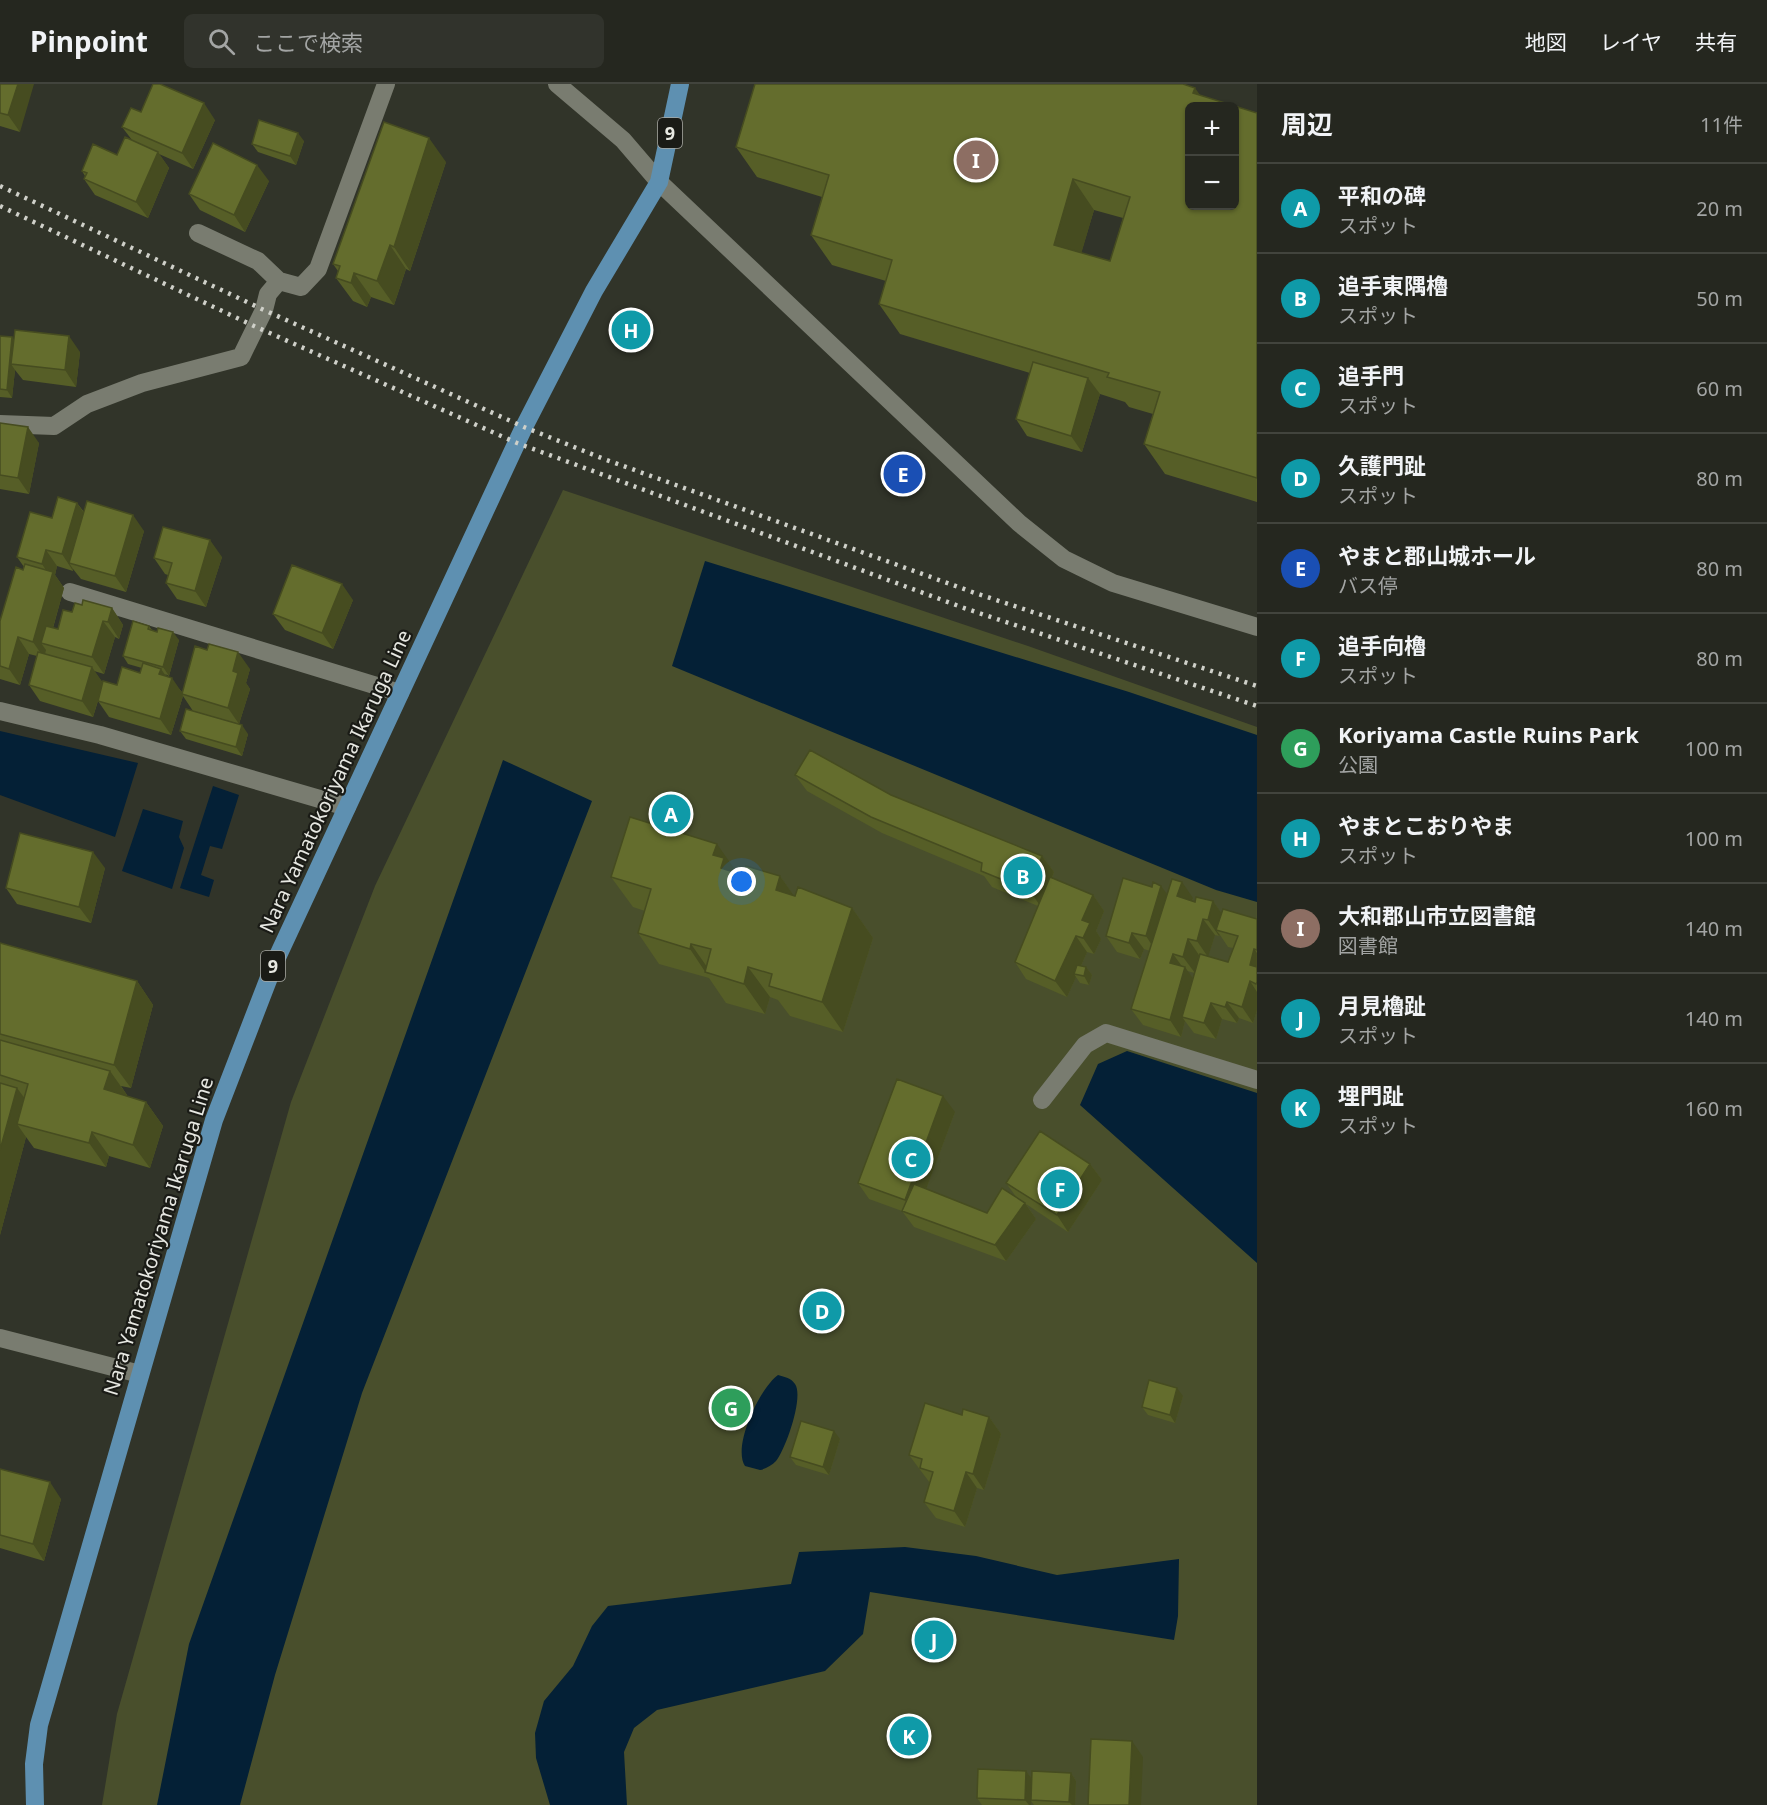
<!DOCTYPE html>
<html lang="ja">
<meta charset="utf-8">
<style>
:root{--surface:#25271f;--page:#31332c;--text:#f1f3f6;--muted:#a3a5a4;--line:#42443d;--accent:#7abff8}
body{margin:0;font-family:"Noto Sans","Noto Sans JP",sans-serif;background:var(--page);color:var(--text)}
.controls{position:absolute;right:18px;top:18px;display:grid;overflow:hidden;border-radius:9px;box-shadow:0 2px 4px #0004}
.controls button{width:54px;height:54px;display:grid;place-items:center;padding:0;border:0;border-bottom:2px solid var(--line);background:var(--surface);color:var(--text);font:30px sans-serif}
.you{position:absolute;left:742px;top:798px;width:21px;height:21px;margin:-15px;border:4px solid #fff;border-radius:50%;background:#1a73e8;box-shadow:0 0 0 9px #1a73e833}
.badge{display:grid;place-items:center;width:39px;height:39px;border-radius:50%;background:var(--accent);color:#fff;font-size:20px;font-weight:700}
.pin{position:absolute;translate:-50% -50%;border:3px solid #fff;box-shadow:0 2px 6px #0006}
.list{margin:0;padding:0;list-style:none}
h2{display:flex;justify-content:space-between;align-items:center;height:78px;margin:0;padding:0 24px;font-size:26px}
h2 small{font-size:20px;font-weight:400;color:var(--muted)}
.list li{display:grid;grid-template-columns:39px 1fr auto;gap:18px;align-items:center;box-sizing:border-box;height:90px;padding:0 24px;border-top:2px solid var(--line)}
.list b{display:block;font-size:22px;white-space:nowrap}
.list p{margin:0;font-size:20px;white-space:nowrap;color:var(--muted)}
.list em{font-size:20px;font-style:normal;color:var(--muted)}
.icon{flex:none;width:33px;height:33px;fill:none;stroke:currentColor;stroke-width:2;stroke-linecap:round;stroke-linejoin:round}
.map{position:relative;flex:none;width:1257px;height:1721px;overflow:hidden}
header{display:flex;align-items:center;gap:36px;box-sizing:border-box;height:84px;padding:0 30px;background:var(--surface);border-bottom:2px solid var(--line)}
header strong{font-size:28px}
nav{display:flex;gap:33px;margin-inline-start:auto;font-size:21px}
.search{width:420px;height:54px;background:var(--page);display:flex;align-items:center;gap:15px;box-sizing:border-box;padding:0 21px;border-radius:9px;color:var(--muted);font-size:22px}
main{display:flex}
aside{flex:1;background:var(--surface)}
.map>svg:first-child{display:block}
.green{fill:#494f2c}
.water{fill:#042036}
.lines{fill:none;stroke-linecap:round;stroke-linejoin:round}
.minor{stroke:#797c70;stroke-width:18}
.major{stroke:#5e90b1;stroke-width:18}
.rail{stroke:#cfd0c9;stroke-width:4.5;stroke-dasharray:3 6;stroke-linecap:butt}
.wall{fill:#565e27;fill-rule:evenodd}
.shaded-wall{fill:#464c20}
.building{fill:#646d2d;stroke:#464c20;stroke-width:1.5;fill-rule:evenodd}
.labels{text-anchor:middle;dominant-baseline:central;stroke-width:4.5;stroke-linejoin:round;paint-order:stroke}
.shield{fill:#1a1b16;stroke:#aaaaa5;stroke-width:1.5}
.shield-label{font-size:18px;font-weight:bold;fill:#e7e8e2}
.street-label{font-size:20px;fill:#e7e8e2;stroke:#1a1b16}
</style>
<header>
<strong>Pinpoint</strong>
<div class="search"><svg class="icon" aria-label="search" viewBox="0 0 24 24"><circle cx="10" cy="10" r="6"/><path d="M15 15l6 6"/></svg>ここで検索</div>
<nav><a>地図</a><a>レイヤ</a><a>共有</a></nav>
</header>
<main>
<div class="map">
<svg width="1257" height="1721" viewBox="0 0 1257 1721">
<rect width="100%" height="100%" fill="#313429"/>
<path class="green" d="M563,406L1028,562L1257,643V1721H102L117,1630L291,1018L375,802Z"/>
<path class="water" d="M705,477L1129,608L1257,651V818L1216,806L672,582Z
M0,647L138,679L115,753L0,711Z
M503,676L592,717L362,1309L275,1591L240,1721H157L189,1560Z
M213,702L239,711L222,765L210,762L201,791L214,796L209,813L180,804Z
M143,725L183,737L179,753L184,764L172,805L122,787Z
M1127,967L1257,1009V1179L1080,1021L1098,980Z
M778,1291C785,1293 791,1294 795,1300C804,1312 786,1365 776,1377C772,1381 766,1385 760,1386L745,1382C732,1362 760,1304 778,1291Z
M905,1463L976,1472L1057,1491L1179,1475L1178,1532L1174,1556L870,1508L863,1550L825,1587L657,1626L634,1644L624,1668L627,1721H550L536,1674L535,1649L544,1617L573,1582L592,1542L608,1522L791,1500L799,1468Z"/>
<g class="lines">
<path class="minor" d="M557,0L623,56L659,98L1019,439L1064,475L1113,499L1257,543
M198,149L258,177L279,197
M0,340L54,342L87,320L142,299L241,273L264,226L268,210L279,197L301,203L318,185L386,0
M70,508L400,609
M0,627L100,651L347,723
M1042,1016L1085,961L1106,949L1257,996
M0,1254L140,1290"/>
<path class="major" d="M35,1721L34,1680L39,1641L214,1036L275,878L524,343L594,207L659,98L680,0"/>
<path class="rail" d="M0,102L264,226L524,343L604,375L975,509L1257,602
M0,122L254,242L517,359L964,524L1257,622"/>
</g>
<path class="wall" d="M0,0L20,48L0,42Z
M1200,12L1257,29V418L1165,390L1144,360L1153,330L1129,323L1125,318L1100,310L1082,368L1027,352L1016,335L1030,289L900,250L879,220L886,197L832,181L811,151L822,113L757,93L736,63ZM1094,126L1123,134L1110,177L1081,169Z
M141,28L215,36L193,85L159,70L169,84L148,134L95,111L84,95L85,92L82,87L117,71L132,56L122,43Z
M304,57L296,81L258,68L252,60Z
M446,78L410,187L406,185L394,221L371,213L367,223L353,217L336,194L338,187L333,180Z
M269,97L245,148L200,126L189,110Z
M0,252L12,253L14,256L80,268L76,303L23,296L15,286L12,314L0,313Z
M0,339L39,359L29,410L0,405Z
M77,419L84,428L144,447L126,508L81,495L73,485V487L57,482L55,491L64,504L53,544L58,545L72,528L82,521L112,524L123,541L119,555L115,553L104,590L94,587L103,599L117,601L140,589L142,584L128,580L123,572L149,542L152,546L179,556L169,592L165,590L182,608L250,585L246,599L250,605L239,640L193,627L183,612L171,651L109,633L98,617L93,633L40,617L29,601L37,572L29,570L20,601L0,595V537L24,483L17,473L52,434Z
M222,473L206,523L177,515L166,499L168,491L165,490L154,474Z
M353,516L333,565L285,546L273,530Z
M180,647L248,650L242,672L186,655Z
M795,691L891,711L1042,772L1054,788L1052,794L1093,811L1104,827L1096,847L1101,855L1094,870L1087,868L1081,882L1086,883L1092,891L1089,901L1080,899L1076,893L1067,913L1026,895L1015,878L1038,822L992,803L984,792L882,749L807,707Z
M105,784L91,839L17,820L6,804Z
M737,790L743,791L780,792L793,811L852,824L873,854L843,948L790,932L778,916L770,913L765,930L726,919L709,894L659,880L638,849L645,827L633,823L611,793Z
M1193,814L1192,817L1195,818L1213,817L1221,829L1257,835V926L1253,939L1239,934L1237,939L1222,935L1216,955L1194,949L1185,937L1181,953L1143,941L1131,925L1150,867L1144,865L1140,875L1117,868L1106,852ZM1215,851L1219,852L1220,851L1228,863L1233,864L1228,878L1208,872ZM1199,871H1200L1193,895L1187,887L1195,889Z
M0,859L137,897L153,921L131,1004L121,1002L127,1011L126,1012L146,1018L163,1042L150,1084L109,1072L106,1083L34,1064L26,1053L0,1151Z
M955,1028L926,1105L987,1129L1017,1114L1006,1099L1090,1080L1102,1096L1068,1148L1026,1120L1036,1135L1006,1177L914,1143L902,1127L869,1115L858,1099Z
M1183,1312L1175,1339L1148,1331L1142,1323Z
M962,1331L989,1333L1001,1350L984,1406L977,1404L965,1443L936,1434L924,1418L930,1399L909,1371Z
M840,1355L829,1391L796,1381L790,1373Z
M0,1385L61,1415L44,1477L0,1464Z
M1026,1687L1031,1694L1071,1689L1076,1697L1075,1721H1034L1031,1717V1721H982L977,1714Z"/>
<path class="shaded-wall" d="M18,0H34L20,48L8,31Z
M1195,4L1208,22L1193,9Z
M204,19L215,36L193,85L182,69Z
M298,49L304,57L296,81L290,72Z
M429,54L446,78L410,187L394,163Z
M158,68L169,84L148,134L136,118Z
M257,81L269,97L245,148L234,131Z
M1073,95L1094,126L1075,191L1054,161Z
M390,161L406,185L394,221L377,197Z
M354,189L371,213L367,223L351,199Z
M69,252L80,268L76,303L65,286Z
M12,253L18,262L11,280L15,286L12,314L7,306Z
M1088,294L1100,310L1082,368L1071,352Z
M28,343L39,359L29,410L18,394Z
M77,419L88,435L69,479L73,485V487L62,470Z
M133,431L144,447L126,508L115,492Z
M210,456L222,473L206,523L195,507Z
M46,466L57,482L55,491L64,504L48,561L41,559L46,566L44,574L33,558L51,494L42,480Z
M342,500L353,516L333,565L322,549Z
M112,524L123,541L119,555L108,538Z
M103,537L115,553L104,590L92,573Z
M173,548L179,556L169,592L163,583Z
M18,553L29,570L20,601L9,585Z
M238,568L250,585L246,599L250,605L239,640L228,624L233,587Z
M92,583L103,599L93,633L82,617Z
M161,585L171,599L172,594L183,610H182L183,612L171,651L160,635L159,590Z
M242,641L248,650L242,672L236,663Z
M717,760L738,790L721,784L713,771Z
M93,768L105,784L91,839L79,823Z
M1042,772L1054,788L1041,823L1030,807Z
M780,792L801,822L776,806Z
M1182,798L1193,814L1188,828L1177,812Z
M1161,802L1173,818L1157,869L1146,852Z
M1093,811L1104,827L1096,847L1101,855L1094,870L1083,854L1082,836Z
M1213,817L1224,833L1216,846L1220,851L1219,852L1208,836Z
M852,824L873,854L843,948L822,918Z
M1203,835L1215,851L1208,873L1197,857Z
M1132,849L1144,865L1140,875L1129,859Z
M1076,852L1087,868L1077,891L1074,890L1076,893L1067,913L1055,897Z
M1188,855L1199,871L1195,889L1183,873Z
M691,860L712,890L706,889L690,865Z
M1254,865L1257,869V891L1250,881Z
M1173,870L1184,885L1185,883L1196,899L1182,933L1185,937L1181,953L1170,936V879Z
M748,883L770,913L765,930L744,900Z
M1086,883L1092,891L1089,901L1084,892Z
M137,897L153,921L131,1004L114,981Z
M1250,897L1257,908V926L1253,939L1242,923Z
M1227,918L1239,934L1237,939L1225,923Z
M1211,919L1222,935L1216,955L1204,939Z
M110,987L127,1011L120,1029L104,1005Z
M17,1004L34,1027L17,1040L26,1053L0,1151V1066Z
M943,1012L955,1028L916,1132L905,1116Z
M146,1018L163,1042L150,1084L133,1061Z
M92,1048L109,1072L106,1083L89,1059Z
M1090,1080L1102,1096L1068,1148L1057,1131Z
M1025,1119L1036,1135L1006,1177L995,1161Z
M1177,1304L1183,1312L1175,1339L1170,1331Z
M989,1333L1001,1350L984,1406L973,1390Z
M834,1347L840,1355L829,1391L823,1383Z
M966,1388L977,1404L965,1443L954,1427Z
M50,1398L61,1415L44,1477L33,1460Z
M1132,1657L1143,1673L1141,1721H1129Z
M1026,1687L1032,1695L1031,1721H1029L1025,1716Z
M1071,1689L1076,1697L1075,1721H1072L1069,1718Z"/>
<path class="building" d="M0,0H18L8,31L0,29Z
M153,0H160L204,19L182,69L122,43L131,24L141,28Z
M755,0H1183L1195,4L1193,9L1257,29V394L1144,360L1160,308L1107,293L1109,289L879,220L892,176L811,151L829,91L736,63ZM1190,22H1234V122H1190ZM1073,95L1130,113L1110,177L1054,161Z
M259,36L298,49L290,72L252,60Z
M384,38L429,54L394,163L390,161L377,197L354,189L351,199L336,194L340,182L333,180Z
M125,53L158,68L136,118L84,95L87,89L82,87L93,60L117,71Z
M213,59L257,81L234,131L189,110Z
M15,246L69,252L65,286L11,280Z
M0,252L12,253L7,306L0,305Z
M1033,278L1088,294L1071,352L1016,335Z
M0,339L28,343L18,394L0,391Z
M58,413L77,419L62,470L46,466L42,480L17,473L30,428L52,434Z
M87,417L133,431L115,492L69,479Z
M163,443L210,456L195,507L166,499L172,479L154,474Z
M25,480L53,488L33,558L18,553L9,585L0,582V537L16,483L23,486Z
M292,481L342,500L322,549L273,530Z
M83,516L112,524L108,538L103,537L92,573L41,559L46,542L58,545L63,526L72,528L75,519L82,521Z
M133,537L149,542L148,545L157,548L158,544L173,548L163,583L123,572Z
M209,560L238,568L233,587L238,589L228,624L182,610L195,562L207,566Z
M38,568L92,583L82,617L29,601Z
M143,579L161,585L159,590L172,594L160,635L98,617L103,597L117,601L122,583L140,589Z
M186,625L242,641L236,663L180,647Z
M810,666L891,711L1042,772L1030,807L981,787L982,779L871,733L795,691Z
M630,733L717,760L713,771L724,774L721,784L743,791L746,782L780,792L776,806L795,812L798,803L852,824L822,918L769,902L772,890L748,883L744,900L705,888L711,865L691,860L690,865L638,849L651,805L611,793Z
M20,749L93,768L79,823L6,804Z
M1050,793L1093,811L1082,836L1090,839L1083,854L1076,852L1055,897L1015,878Z
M1123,794L1152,803L1153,798L1161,802L1146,852L1132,849L1129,859L1106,852Z
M1172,795L1182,798L1177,812L1195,818L1196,813L1213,817L1208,836L1203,835L1197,857L1188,855L1183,873L1173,870L1170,879L1185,883L1170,936L1131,925Z
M1223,825L1257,835V866L1254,865L1250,881L1257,883V898L1256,900L1250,897L1242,923L1227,918L1225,923L1211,919L1204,939L1182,933L1200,870L1228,878L1238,852L1216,846Z
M0,859L137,897L114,981L0,950Z
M1077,881L1086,883L1084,892L1074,890Z
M0,956L110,987L104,1005L146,1018L133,1061L92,1048L89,1059L17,1040L28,1000L0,991Z
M897,995L943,1012L905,1116L858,1099Z
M0,999L17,1004L0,1066Z
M1040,1047L1090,1080L1057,1131L1006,1099Z
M914,1100L987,1129L1002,1104L1025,1119L995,1161L902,1127Z
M1149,1296L1177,1304L1170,1331L1142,1323Z
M925,1319L962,1331L963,1325L989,1333L973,1390L966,1388L954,1427L924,1418L933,1388L920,1384L922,1375L909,1371Z
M801,1337L834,1347L823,1383L790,1373Z
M0,1385L50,1398L33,1460L0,1451Z
M1091,1655L1132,1657L1129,1721H1088Z
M978,1685L1026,1687L1025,1716L977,1714Z
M1032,1687L1071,1689L1069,1718L1031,1716Z"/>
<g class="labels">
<g class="shield">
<rect x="658" y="34" width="24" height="30" rx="4.5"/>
<rect x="261" y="867" width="24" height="30" rx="4.5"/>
</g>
<g class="shield-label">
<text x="670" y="49">9</text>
<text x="273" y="882">9</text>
</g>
<g class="street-label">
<text transform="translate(335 697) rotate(-65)">Nara Yamatokoriyama Ikaruga Line</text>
<text transform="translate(158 1152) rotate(-73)">Nara Yamatokoriyama Ikaruga Line</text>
</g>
</g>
</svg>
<div class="controls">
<button>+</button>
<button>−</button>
</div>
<div class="you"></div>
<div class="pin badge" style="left:671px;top:730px;background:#0f9aa8">A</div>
<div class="pin badge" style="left:1023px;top:792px;background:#0f9aa8">B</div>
<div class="pin badge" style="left:911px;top:1075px;background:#0f9aa8">C</div>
<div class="pin badge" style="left:822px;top:1227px;background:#0f9aa8">D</div>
<div class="pin badge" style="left:903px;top:390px;background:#1a4fb4">E</div>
<div class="pin badge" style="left:1060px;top:1105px;background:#0f9aa8">F</div>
<div class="pin badge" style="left:731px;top:1324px;background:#2e9e5b">G</div>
<div class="pin badge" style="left:631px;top:246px;background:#0f9aa8">H</div>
<div class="pin badge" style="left:976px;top:76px;background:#8d6e63">I</div>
<div class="pin badge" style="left:934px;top:1556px;background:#0f9aa8">J</div>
<div class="pin badge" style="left:909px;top:1652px;background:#0f9aa8">K</div>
</div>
<aside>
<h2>周辺<small>11件</small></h2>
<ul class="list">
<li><span class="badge" style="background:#0f9aa8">A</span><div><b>平和の碑</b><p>スポット</p></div><em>20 m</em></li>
<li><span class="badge" style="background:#0f9aa8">B</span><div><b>追手東隅櫓</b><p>スポット</p></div><em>50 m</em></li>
<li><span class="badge" style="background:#0f9aa8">C</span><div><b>追手門</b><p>スポット</p></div><em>60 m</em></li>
<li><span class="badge" style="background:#0f9aa8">D</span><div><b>久護門趾</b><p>スポット</p></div><em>80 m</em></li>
<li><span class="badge" style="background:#1a4fb4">E</span><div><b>やまと郡山城ホール</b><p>バス停</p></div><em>80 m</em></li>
<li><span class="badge" style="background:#0f9aa8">F</span><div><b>追手向櫓</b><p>スポット</p></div><em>80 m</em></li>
<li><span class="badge" style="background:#2e9e5b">G</span><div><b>Koriyama Castle Ruins Park</b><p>公園</p></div><em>100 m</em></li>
<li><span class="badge" style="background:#0f9aa8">H</span><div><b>やまとこおりやま</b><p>スポット</p></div><em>100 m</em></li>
<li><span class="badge" style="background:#8d6e63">I</span><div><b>大和郡山市立図書館</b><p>図書館</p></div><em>140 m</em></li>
<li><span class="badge" style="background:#0f9aa8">J</span><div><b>月見櫓趾</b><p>スポット</p></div><em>140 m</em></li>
<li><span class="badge" style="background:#0f9aa8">K</span><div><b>埋門趾</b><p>スポット</p></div><em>160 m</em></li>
</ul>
</aside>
</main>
